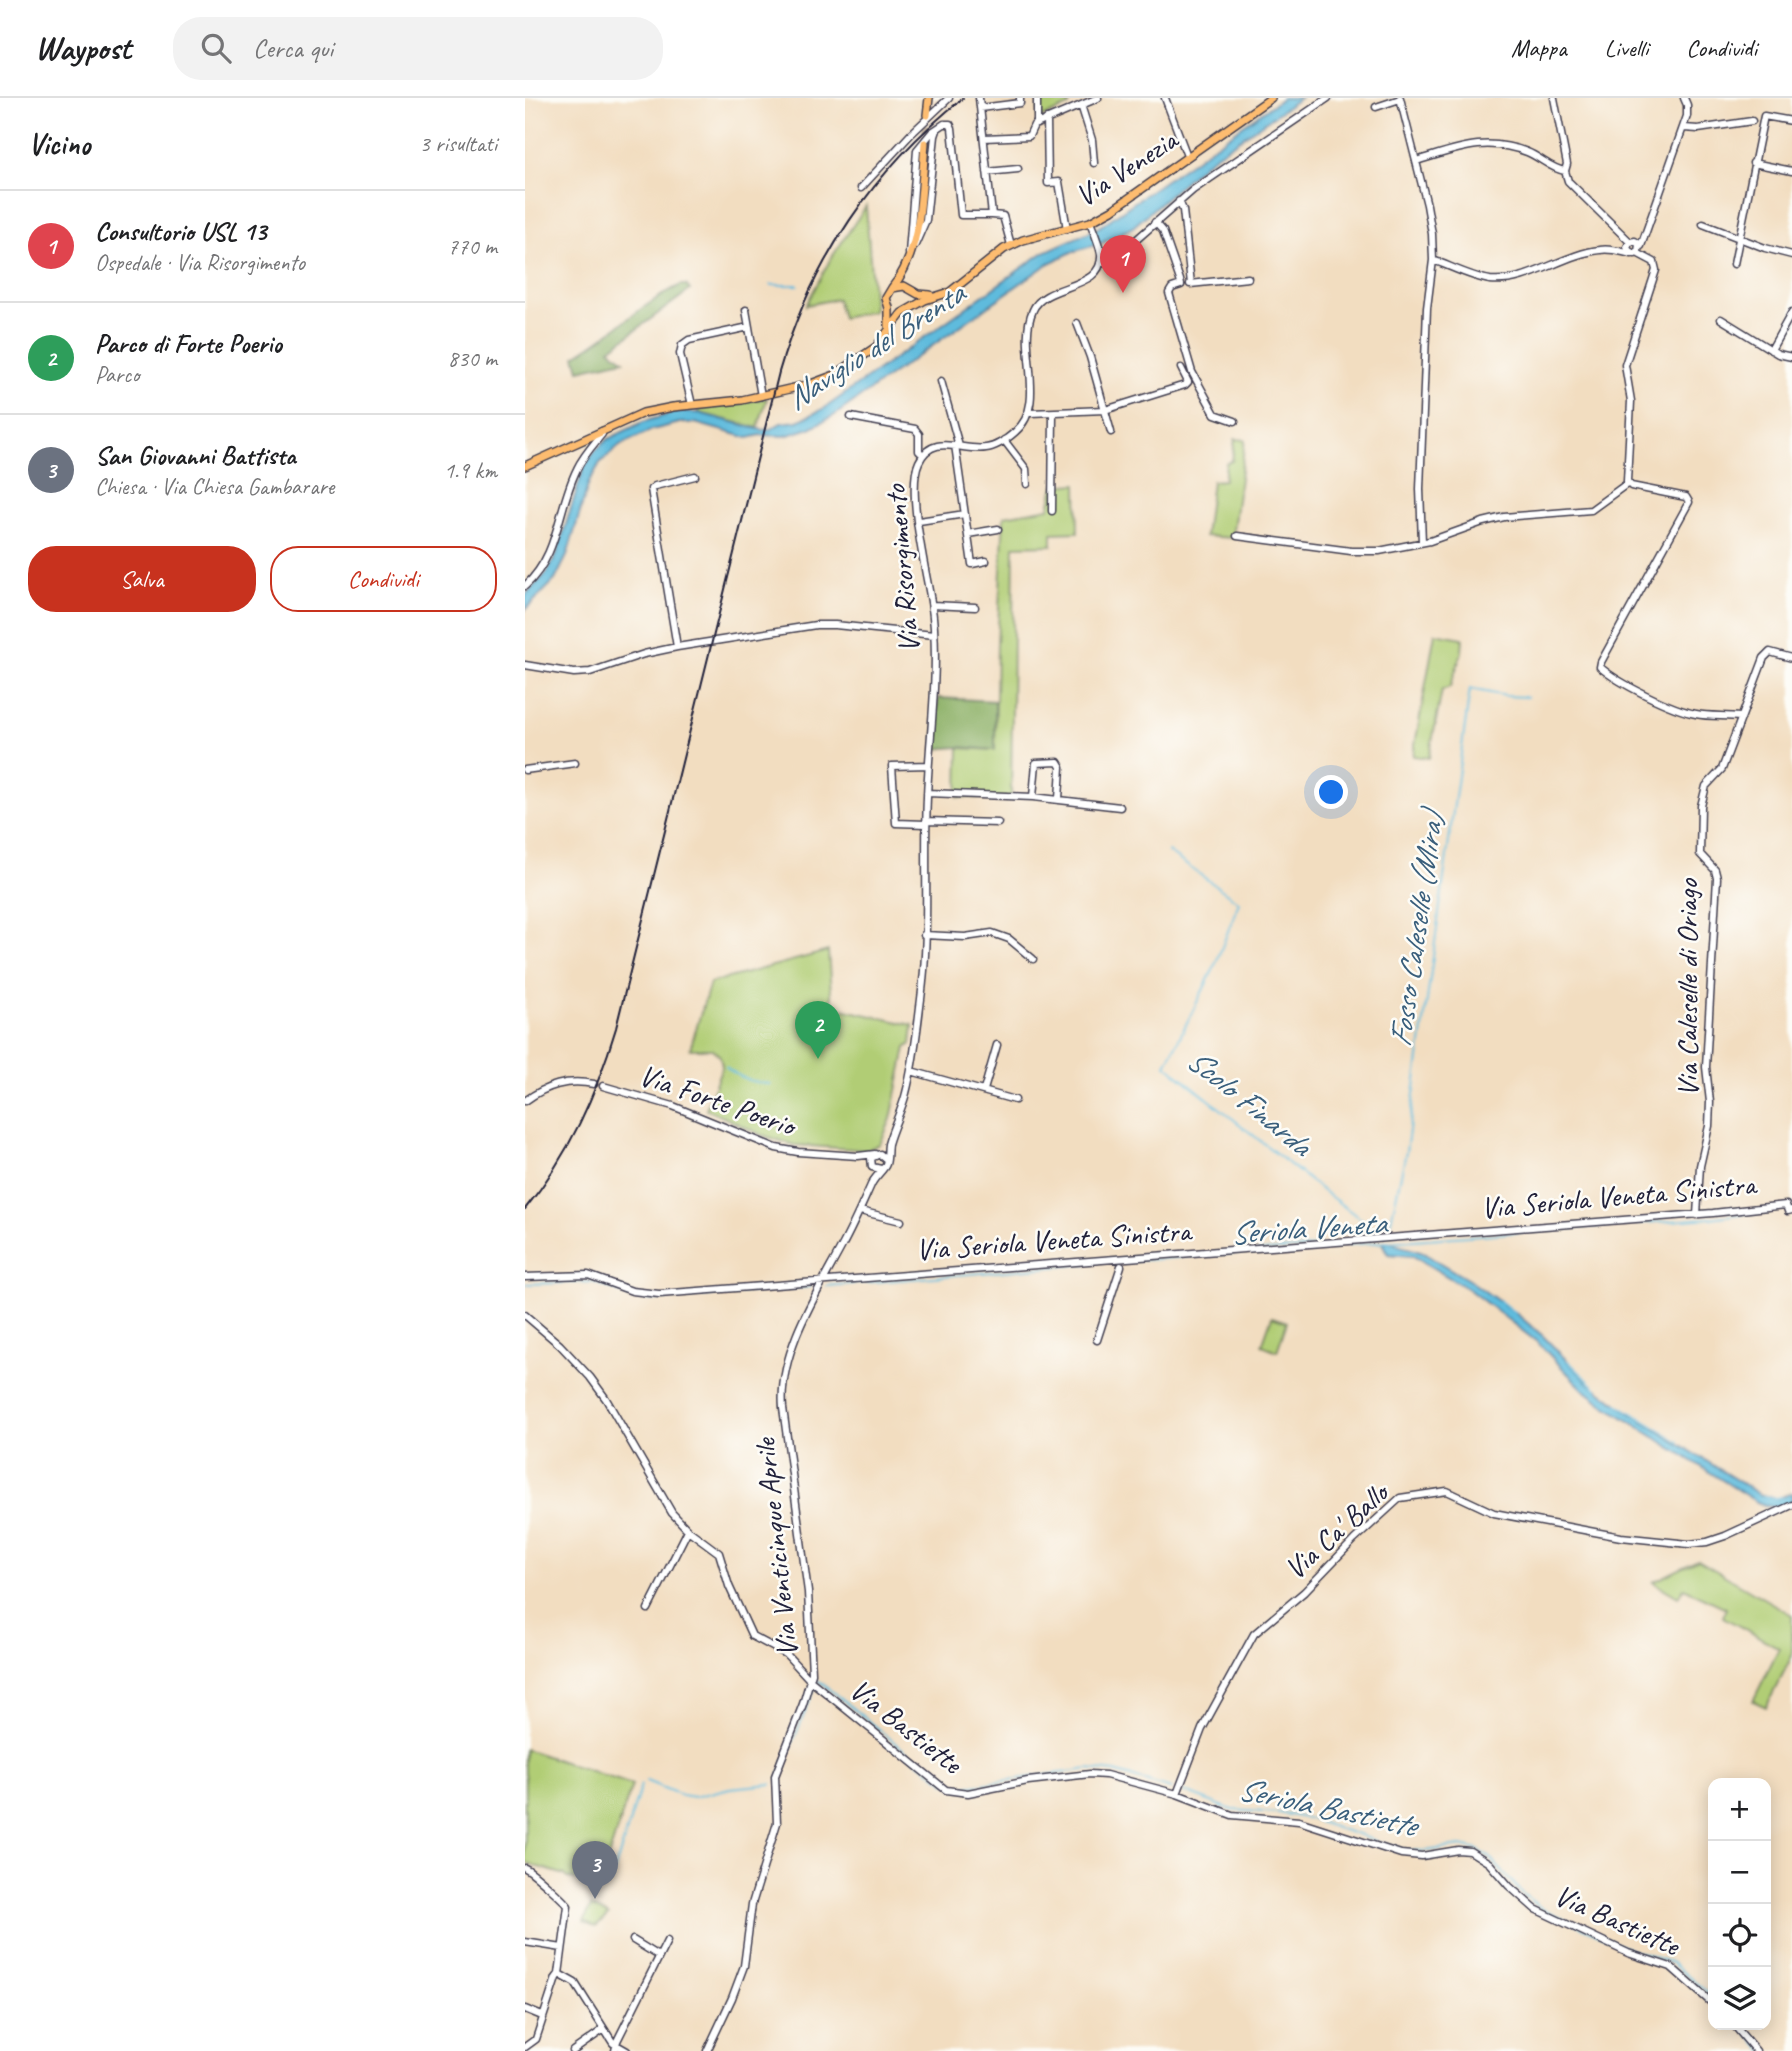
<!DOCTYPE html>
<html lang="it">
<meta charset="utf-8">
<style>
:root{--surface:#fff;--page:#f2f2f2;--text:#202124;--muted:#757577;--line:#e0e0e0;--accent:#c8321e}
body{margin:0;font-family:Caveat,sans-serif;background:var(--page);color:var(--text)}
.controls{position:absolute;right:21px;bottom:21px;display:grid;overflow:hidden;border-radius:14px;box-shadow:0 4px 18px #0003}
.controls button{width:63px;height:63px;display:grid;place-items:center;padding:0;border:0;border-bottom:2px solid var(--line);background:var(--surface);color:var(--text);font:35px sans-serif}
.you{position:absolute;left:807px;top:695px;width:24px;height:24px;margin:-18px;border:5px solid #fff;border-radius:50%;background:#1a73e8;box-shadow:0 0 0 10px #1a73e833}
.badge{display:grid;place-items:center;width:46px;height:46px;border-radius:50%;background:var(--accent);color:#fff;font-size:23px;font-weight:700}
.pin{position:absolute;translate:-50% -58px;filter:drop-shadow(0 2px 4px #0008)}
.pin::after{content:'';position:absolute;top:37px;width:24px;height:21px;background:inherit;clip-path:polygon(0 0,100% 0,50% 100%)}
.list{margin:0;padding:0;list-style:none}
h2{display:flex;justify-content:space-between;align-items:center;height:91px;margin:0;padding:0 28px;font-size:30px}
h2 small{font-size:23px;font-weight:400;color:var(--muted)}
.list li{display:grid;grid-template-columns:46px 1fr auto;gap:21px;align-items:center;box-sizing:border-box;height:112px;padding:0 28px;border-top:2px solid var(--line)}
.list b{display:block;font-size:26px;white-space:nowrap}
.list p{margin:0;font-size:23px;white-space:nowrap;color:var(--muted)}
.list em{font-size:23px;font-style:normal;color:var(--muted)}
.actions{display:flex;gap:14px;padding:21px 28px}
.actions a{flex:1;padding:16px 0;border:2px solid var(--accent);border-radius:28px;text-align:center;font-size:24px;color:var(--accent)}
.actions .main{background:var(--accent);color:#fff}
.icon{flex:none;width:38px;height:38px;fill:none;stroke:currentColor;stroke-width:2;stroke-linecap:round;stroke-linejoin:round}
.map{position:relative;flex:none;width:1267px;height:1953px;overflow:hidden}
header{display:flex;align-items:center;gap:42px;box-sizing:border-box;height:98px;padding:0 35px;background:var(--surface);border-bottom:2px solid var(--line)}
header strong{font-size:33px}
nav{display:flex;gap:38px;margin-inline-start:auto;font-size:24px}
.search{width:490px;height:63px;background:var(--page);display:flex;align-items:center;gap:18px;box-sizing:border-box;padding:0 24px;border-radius:28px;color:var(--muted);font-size:26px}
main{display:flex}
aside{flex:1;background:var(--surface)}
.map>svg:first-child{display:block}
.green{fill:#b1cd74;stroke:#6a7858;stroke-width:2}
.forest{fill:#8cb066;stroke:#576950;stroke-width:2}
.water{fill:#5fbbdd;stroke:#406e8c;stroke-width:2}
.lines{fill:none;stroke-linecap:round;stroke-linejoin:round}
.stream{stroke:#5fbbdd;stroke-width:2}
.major-tunnel{stroke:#c8b8a5;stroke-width:7;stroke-dasharray:7 3.5;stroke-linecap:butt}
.minor-casing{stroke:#413e4f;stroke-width:9}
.major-casing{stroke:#413e4f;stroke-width:10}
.minor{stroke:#fff;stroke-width:6}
.major{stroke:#fdbc6f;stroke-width:7}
.rail{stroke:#22223b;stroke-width:2}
.labels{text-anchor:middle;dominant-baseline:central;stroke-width:5;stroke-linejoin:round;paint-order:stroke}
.street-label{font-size:30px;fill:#22223b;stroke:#fdfcf7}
.water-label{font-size:32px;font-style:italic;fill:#3a5f7c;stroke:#fdfcf7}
</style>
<header>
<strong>Waypost</strong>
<div class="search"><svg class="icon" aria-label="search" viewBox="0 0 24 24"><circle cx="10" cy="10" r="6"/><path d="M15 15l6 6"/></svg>Cerca qui</div>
<nav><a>Mappa</a><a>Livelli</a><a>Condividi</a></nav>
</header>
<main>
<aside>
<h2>Vicino<small>3 risultati</small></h2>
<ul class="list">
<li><span class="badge" style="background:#e0444e">1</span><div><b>Consultorio USL 13</b><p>Ospedale · Via Risorgimento</p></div><em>770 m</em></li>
<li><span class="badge" style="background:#2e9e5b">2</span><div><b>Parco di Forte Poerio</b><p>Parco</p></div><em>830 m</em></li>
<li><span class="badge" style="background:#6b7280">3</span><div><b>San Giovanni Battista</b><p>Chiesa · Via Chiesa Gambarare</p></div><em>1.9 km</em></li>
</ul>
<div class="actions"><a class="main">Salva</a><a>Condividi</a></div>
</aside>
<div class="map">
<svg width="1267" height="1953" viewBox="0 0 1267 1953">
<rect width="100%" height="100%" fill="#fdfcf7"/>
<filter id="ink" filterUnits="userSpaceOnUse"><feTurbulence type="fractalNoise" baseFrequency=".0143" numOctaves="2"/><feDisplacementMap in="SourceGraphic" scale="14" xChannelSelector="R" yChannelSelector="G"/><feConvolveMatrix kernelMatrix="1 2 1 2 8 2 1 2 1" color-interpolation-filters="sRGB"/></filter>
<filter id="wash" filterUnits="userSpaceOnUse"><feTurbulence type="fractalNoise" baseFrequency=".00686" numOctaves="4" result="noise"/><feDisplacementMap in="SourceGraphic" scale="28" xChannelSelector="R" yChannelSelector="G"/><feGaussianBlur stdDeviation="1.57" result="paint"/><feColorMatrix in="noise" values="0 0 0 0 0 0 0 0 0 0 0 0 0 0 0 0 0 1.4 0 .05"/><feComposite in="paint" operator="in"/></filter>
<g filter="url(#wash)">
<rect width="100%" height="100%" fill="#f2ddc0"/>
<path class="green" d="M514,0H544V8L515,20L513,18Z
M341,108L349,213L317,220L312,201L281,207L305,162Z
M242,300L233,330L174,315V310L196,308Z
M710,341L720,342L707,440L680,438L687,383L699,382L701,365L707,363Z
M552,386L553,434L527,435V447L489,448L486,701L433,699L434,650L470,652L472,546L479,418L524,410L529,388Z
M910,535L938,540L937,554L925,589L917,592L904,660L888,658Z
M303,853L307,909L388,927L386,946L381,950L366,1021L355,1046L342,1052L269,1047L237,1037L181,1011L197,968L195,958L187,951H165L185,885Z
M747,1219L762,1224L752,1253L737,1247Z
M1173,1462L1267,1517V1558L1241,1609L1228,1603L1254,1550L1198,1519L1201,1510L1159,1490L1153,1499L1128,1484Z
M0,1651L107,1687L74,1787L43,1780L40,1777L0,1765Z
M66,1808L83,1817L71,1829L59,1823Z"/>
<path class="forest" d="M156,187H161L165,192L85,251L99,262L54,272L50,258C87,236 118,205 156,187Z
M413,600L470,603V652L434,649L409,651Z"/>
<path class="water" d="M757,0H775L681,64L608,129L577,145L547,154L524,165L310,317L285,330L260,338L236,337L223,340L170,325H155L127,332L95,347L75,365L64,384L42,458L30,482L0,512V497L22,475L31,458L59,369L70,353L83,341L118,324L152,314L174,315L237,332L246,331L256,325L273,323L300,310L519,154L573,130Z
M866,1144C876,1150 889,1150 902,1157L947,1184L993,1217L1018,1238L1064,1285L1108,1317L1234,1396L1251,1401L1267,1395V1404C1253,1411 1244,1410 1230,1403L1079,1307L1058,1291L1012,1244L943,1191L888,1158L863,1156L857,1145Z"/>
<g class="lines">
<path class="stream" d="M246,187H273
M643,754L714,804L689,870L641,967L794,1090L856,1136
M201,969C215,980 227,985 245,986
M863,1136L881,1054L945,591L981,598L1002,599
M606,1163L1185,1120L1260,1110
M0,1186L68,1184L110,1200L126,1202L285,1189
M302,1188L562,1166
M975,1203L990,1215
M1043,1263L1072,1291
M1093,1306L1154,1344
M1238,1398L1248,1401L1256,1399
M292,1583H294L405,1673L420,1684L435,1689L564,1671L590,1674L646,1691
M253,1681L290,1589
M121,1683L156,1697L169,1699L205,1690L246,1686
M658,1693L707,1712L755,1715L785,1721L878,1752L900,1753L936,1748L953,1752L963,1758L998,1796L1016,1810L1105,1851L1147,1865L1188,1899
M86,1784L116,1687
M1215,1927L1239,1953"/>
</g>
</g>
<g filter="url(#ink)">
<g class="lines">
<path class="major-tunnel" d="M400,45L402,18"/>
<defs>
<path id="minor" d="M454,0L467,117L478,118L486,147
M640,0L662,58
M875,0L902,107L907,136L908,162L902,210L895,391L897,444
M1029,0L1042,66L1040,73L1043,83L1105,144L1110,143L1114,146L1113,154L1110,156L1104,153L1102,149L1105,144
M556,7L567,42L569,65
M851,9L875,1
M455,10L495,5V0
M522,21L523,85L534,84L542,131
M419,26H425L427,30L436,117H467
M512,26V0
M1159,30L1173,31L1227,23
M459,40L504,38L509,27L573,0
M891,63C932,51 959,38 1002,54C1015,59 1026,71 1040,73
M1228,65L1267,73
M462,74L493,71
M336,90L386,36L424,0
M654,103L658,112L666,186
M630,124L638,133L655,182L656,187L647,190L644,195L667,274L690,316L710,323
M1178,126L1240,150L1267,157
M390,147L401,122L410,38L412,32
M1116,148L1162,18V7L1159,0
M575,151L585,155L597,152
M384,155L392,52L407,34L419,26
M1112,155L1129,164L1131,172L1100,267L1106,303L1102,383L1106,388L1161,399L1164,404L1076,564L1075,569C1093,585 1147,612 1171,616C1185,619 1201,617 1215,619
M908,162C925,168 946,179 965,182C1003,186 1037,156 1075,152C1086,150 1096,154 1107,156
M575,165H581L595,156L668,92L803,0
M1209,166L1239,18L1267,23
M665,186L723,180
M221,212L236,298
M1196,221L1253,256L1267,259
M552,225L565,259L586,334
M1246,252L1267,214
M416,283L434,348
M167,307L155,256L157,247L164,242L224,229
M505,315L580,312L660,287L663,284L656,270
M326,319L390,331L394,336V353L398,357
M479,342L501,371L502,386
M430,347L447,466L461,463
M527,413L528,315
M394,423L440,416
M443,436L473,431
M712,438L826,453H854L905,443L958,424L979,419L1066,412L1103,385
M0,488C35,456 32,411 52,371C58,358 68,347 77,336V333
M407,507L450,509
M152,549L126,391L130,388L170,378
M0,567L49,575L65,574L119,556L152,549L291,527H310L409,537
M0,672L50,665
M402,695L508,699L595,709
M508,699L511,665L533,664L536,669L534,701
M401,723L473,725
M401,726L371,725L367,668L403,667
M399,837L440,839L467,835L484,841L508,861
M386,973L490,1002
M78,988L148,1008L251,1050L273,1054L333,1058L350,1056
M459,992L472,947
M0,1003C22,987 42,981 69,986
M356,1071L347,1069L346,1060L355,1056L361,1061
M335,1113L376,1123
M1172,1117L1175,1068L1184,1028L1185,1004L1181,969L1192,780L1190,772L1175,756L1176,708L1181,688L1197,671L1239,560L1245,554L1267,560
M0,1179L63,1177L107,1193L134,1196L1188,1115L1261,1107L1263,1113L1267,1112
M0,1217L35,1247L65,1279L81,1301L147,1415L163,1432L194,1455L204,1488L227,1538L261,1556L286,1583L421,1692L443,1695L503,1683L565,1676L581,1677L652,1696L707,1717L774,1723L876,1756L897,1758L933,1752L945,1753L964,1765L984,1788L1010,1811L1103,1855L1146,1869L1188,1906
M572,1242L596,1168
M123,1511L163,1432
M652,1696L677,1631L729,1536L779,1494L829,1442L875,1400L922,1393L969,1415L1096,1439L1164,1446L1182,1444L1200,1438L1267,1407
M0,1770C6,1772 41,1804 43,1808L34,1876L50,1885L88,1945L102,1953
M108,1842L134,1858
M0,1844L37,1850
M0,1911L17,1918
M1209,1927L1231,1953
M0,1949L11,1941L31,1880L34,1876
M48,1953L79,1931
M90,1953L92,1943L142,1843
M182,1953L207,1900L219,1868L227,1806L252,1725L250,1678L278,1606L287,1575L283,1494L258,1310C253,1255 292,1195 317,1148C328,1128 337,1107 346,1087C349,1079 359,1072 361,1066C363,1060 362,1052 363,1046C368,1028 377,1012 381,995C389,965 392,932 396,901C405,835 399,766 402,699C404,638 416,563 406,504C401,472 381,391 394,364C408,334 437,354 461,350C472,349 482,341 490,334C524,305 491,249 508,212C520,184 579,193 576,156C574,145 569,134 565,124"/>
<path id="major" d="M402,17L404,0
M367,190C398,152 396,92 400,45
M364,228V210L361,200L367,190L379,188L393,196L405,197
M0,368L118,315L148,309L217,302L286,286L310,277L351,249L377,215L400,202L425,194L479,151L498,142L565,124L587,112L746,0"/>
</defs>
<use href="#minor" class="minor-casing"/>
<use href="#major" class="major-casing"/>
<use href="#minor" class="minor"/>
<use href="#major" class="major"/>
<path class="rail" d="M0,1111C44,1057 71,997 91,930L254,274C286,164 349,71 438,0"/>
</g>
</g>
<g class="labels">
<g class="street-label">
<text transform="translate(601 70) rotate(-33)">Via Venezia</text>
<text transform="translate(377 471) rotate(-95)">Via Risorgimento</text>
<text transform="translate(1162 890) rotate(-90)">Via Caleselle di Oriago</text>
<text transform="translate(192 1002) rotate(19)">Via Forte Poerio</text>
<text transform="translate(1093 1098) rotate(-5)">Via Seriola Veneta Sinistra</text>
<text transform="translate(528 1142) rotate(-4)">Via Seriola Veneta Sinistra</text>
<text transform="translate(811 1433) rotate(-42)">Via Ca' Ballo</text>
<text transform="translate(251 1450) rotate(-96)">Via Venticinque Aprile</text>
<text transform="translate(381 1628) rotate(38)">Via Bastiette</text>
<text transform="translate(1092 1822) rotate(24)">Via Bastiette</text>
</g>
<g class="water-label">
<text transform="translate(350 248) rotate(-33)">Naviglio del Brenta</text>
<text transform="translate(891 832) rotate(-82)">Fosso Caleselle (Mira)</text>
<text transform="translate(724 1004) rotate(39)">Scolo Finarda</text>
<text transform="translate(783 1130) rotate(-4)">Seriola Veneta</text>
<text transform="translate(802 1709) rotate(12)">Seriola Bastiette</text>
</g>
</g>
</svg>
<div class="controls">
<button>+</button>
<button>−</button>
<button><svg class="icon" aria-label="locate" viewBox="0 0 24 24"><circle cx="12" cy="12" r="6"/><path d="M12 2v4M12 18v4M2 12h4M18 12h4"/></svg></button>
<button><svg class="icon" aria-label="layers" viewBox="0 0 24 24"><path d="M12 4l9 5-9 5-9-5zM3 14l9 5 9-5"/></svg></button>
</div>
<div class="you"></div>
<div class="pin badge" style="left:598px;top:195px;background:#e0444e">1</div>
<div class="pin badge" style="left:293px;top:961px;background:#2e9e5b">2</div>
<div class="pin badge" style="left:70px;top:1801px;background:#6b7280">3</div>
</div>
</main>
